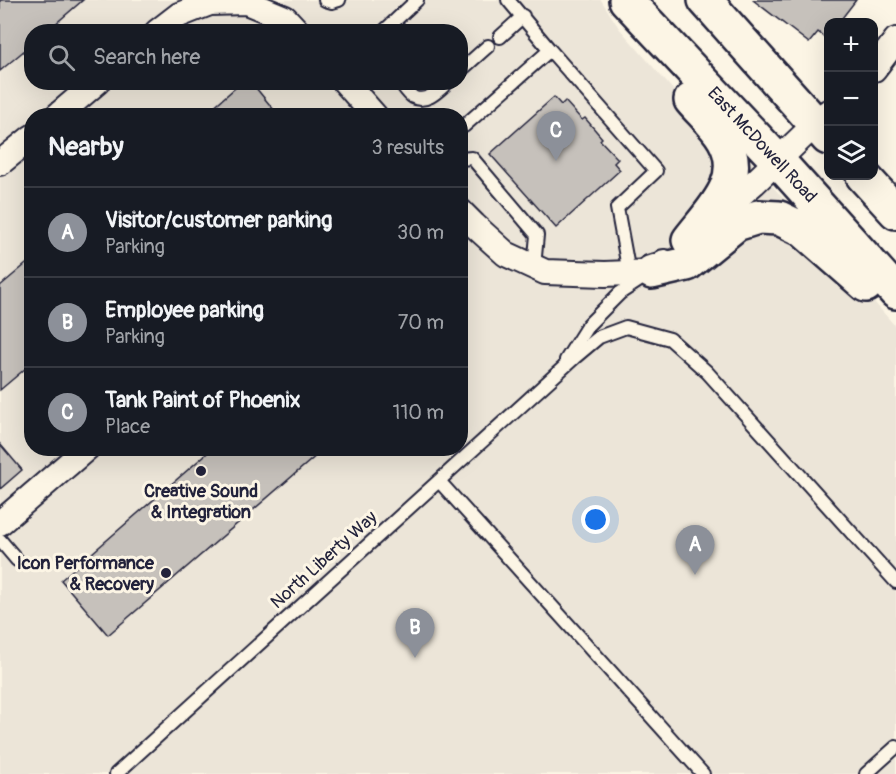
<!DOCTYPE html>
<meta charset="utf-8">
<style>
:root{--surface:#171b24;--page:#242831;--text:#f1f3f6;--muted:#9ea1a6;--line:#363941;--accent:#8c9099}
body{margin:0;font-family:Pangolin,sans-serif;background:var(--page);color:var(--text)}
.controls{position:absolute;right:18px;top:18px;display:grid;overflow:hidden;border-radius:12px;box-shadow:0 6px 24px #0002}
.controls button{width:54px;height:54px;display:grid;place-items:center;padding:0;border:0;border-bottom:2px solid var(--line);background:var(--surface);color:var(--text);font:30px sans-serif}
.you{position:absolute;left:596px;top:520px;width:21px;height:21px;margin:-15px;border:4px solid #fff;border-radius:50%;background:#1a73e8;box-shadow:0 0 0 9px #1a73e833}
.badge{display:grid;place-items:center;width:39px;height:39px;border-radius:50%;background:var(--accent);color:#fff;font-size:20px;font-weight:700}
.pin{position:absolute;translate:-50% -50px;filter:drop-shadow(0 2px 3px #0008)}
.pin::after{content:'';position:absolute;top:32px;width:21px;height:18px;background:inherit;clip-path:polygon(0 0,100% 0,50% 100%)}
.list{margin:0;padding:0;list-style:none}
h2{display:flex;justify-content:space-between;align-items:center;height:78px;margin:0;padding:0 24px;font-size:26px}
h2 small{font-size:20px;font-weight:400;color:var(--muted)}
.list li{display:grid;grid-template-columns:39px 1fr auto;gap:18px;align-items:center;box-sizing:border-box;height:90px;padding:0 24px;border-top:2px solid var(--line)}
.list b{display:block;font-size:22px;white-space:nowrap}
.list p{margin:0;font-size:20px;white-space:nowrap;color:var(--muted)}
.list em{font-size:20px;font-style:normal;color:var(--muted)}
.icon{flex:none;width:33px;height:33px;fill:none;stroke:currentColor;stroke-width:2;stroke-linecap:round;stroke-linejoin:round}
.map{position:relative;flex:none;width:896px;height:774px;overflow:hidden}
.search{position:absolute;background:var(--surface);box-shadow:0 6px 24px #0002;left:24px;top:24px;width:444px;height:66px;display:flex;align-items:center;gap:15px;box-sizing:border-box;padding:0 21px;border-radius:24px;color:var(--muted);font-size:22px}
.panel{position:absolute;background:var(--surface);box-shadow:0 6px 24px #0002;left:24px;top:108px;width:444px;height:348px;border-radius:24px}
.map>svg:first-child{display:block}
.built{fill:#ece5d8;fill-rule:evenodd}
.building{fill:#c6c1bb;stroke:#22223b;stroke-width:1.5}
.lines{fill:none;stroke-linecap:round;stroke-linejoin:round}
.service-casing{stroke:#22223b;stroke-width:16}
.minor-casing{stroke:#22223b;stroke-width:28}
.primary-casing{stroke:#22223b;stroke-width:38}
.service{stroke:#fcf5e5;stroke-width:12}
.minor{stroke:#fcf5e5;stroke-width:24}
.primary{stroke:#fcf5e5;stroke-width:33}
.poi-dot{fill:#22223b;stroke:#fcf5e5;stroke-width:2}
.labels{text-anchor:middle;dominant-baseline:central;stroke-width:6;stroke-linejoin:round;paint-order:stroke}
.street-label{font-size:18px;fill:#22223b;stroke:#fcf5e5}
.poi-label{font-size:18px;font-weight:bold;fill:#22223b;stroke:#fcf5e5}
</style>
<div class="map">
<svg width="896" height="774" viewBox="0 0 896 774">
<rect width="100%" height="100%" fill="#fcf5e5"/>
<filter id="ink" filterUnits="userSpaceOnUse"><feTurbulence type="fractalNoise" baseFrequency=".0167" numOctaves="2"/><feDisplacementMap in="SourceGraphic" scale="12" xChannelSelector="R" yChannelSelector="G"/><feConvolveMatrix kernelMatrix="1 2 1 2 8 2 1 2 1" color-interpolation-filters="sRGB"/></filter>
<g filter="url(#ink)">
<path class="built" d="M0,0H601L619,28L717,140L746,156L896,327V774H0ZM32,32H460V82H32ZM32,116H460V448H32Z"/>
<path class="building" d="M0,0H83L46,32H32V44L0,71Z
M753,0H856L839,22H828V40L818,32L809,43Z
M242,82H251L279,116H203Z
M554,97L561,105L565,101L582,120L585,118L602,138L600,140L618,159L614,163L620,170L556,228L490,154Z
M32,259V363L0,390V286Z
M0,444L22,470L0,489Z
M213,448H325L108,635L61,580Z"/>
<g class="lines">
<defs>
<path id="service" d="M325,0L332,2L339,0
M508,0L550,50
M383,32L417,0
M500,37L523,16
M460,71L488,46
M400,82C404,87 408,94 413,97C427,104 439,90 448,82
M464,126L550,50L656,171L617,208L629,273
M460,159L472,158L537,235L534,267
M566,360L588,325L620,293L646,276
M439,481L703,774
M0,540L17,560
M116,774L574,358L599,337L626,327L670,339L707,372L896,582
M866,774L896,747"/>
<path id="minor" d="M157,32L179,15L194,9L210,3L246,2L285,18L298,32
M874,69L896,40
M345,82L375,116
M57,116L97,82
M0,163L32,137
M460,211L474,225L506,254L545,272L605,274L652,272L664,262
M717,215L754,183L828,112
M0,523L87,448"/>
<path id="primary" d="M626,0L778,161L896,292
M705,0L828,138
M863,176L896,212
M689,240C712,210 747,179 724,139C715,124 701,112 691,100
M652,272L687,264L736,224L758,217L779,218L802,229L866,285"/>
</defs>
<use href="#service" class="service-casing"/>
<use href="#minor" class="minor-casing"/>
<use href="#primary" class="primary-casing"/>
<use href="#service" class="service"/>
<use href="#minor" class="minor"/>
<use href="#primary" class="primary"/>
</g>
</g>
<g class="poi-dot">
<circle cx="201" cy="471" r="6"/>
<circle cx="166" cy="573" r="6"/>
</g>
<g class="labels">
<g class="street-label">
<text transform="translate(762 145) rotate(47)">East McDowell Road</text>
<text transform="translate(324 560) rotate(-42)">North Liberty Way</text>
</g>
<g class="poi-label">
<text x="201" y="491">Creative Sound<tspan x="201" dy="21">&amp; Integration</tspan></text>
<text x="154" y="563" text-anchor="end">Icon Performance<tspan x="154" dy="21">&amp; Recovery</tspan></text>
</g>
</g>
</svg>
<div class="controls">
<button>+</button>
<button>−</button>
<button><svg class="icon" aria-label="layers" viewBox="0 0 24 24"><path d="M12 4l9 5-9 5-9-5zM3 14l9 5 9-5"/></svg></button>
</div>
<div class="you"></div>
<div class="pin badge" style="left:695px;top:575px">A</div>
<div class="pin badge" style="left:415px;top:658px">B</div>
<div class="pin badge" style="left:556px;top:161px">C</div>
<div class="search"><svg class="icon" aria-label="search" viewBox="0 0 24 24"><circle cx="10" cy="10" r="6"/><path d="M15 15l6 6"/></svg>Search here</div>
<section class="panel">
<h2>Nearby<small>3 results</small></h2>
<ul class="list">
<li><span class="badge">A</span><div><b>Visitor/customer parking</b><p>Parking</p></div><em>30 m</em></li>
<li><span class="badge">B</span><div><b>Employee parking</b><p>Parking</p></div><em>70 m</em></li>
<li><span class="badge">C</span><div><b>Tank Paint of Phoenix</b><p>Place</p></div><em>110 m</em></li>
</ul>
</section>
</div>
